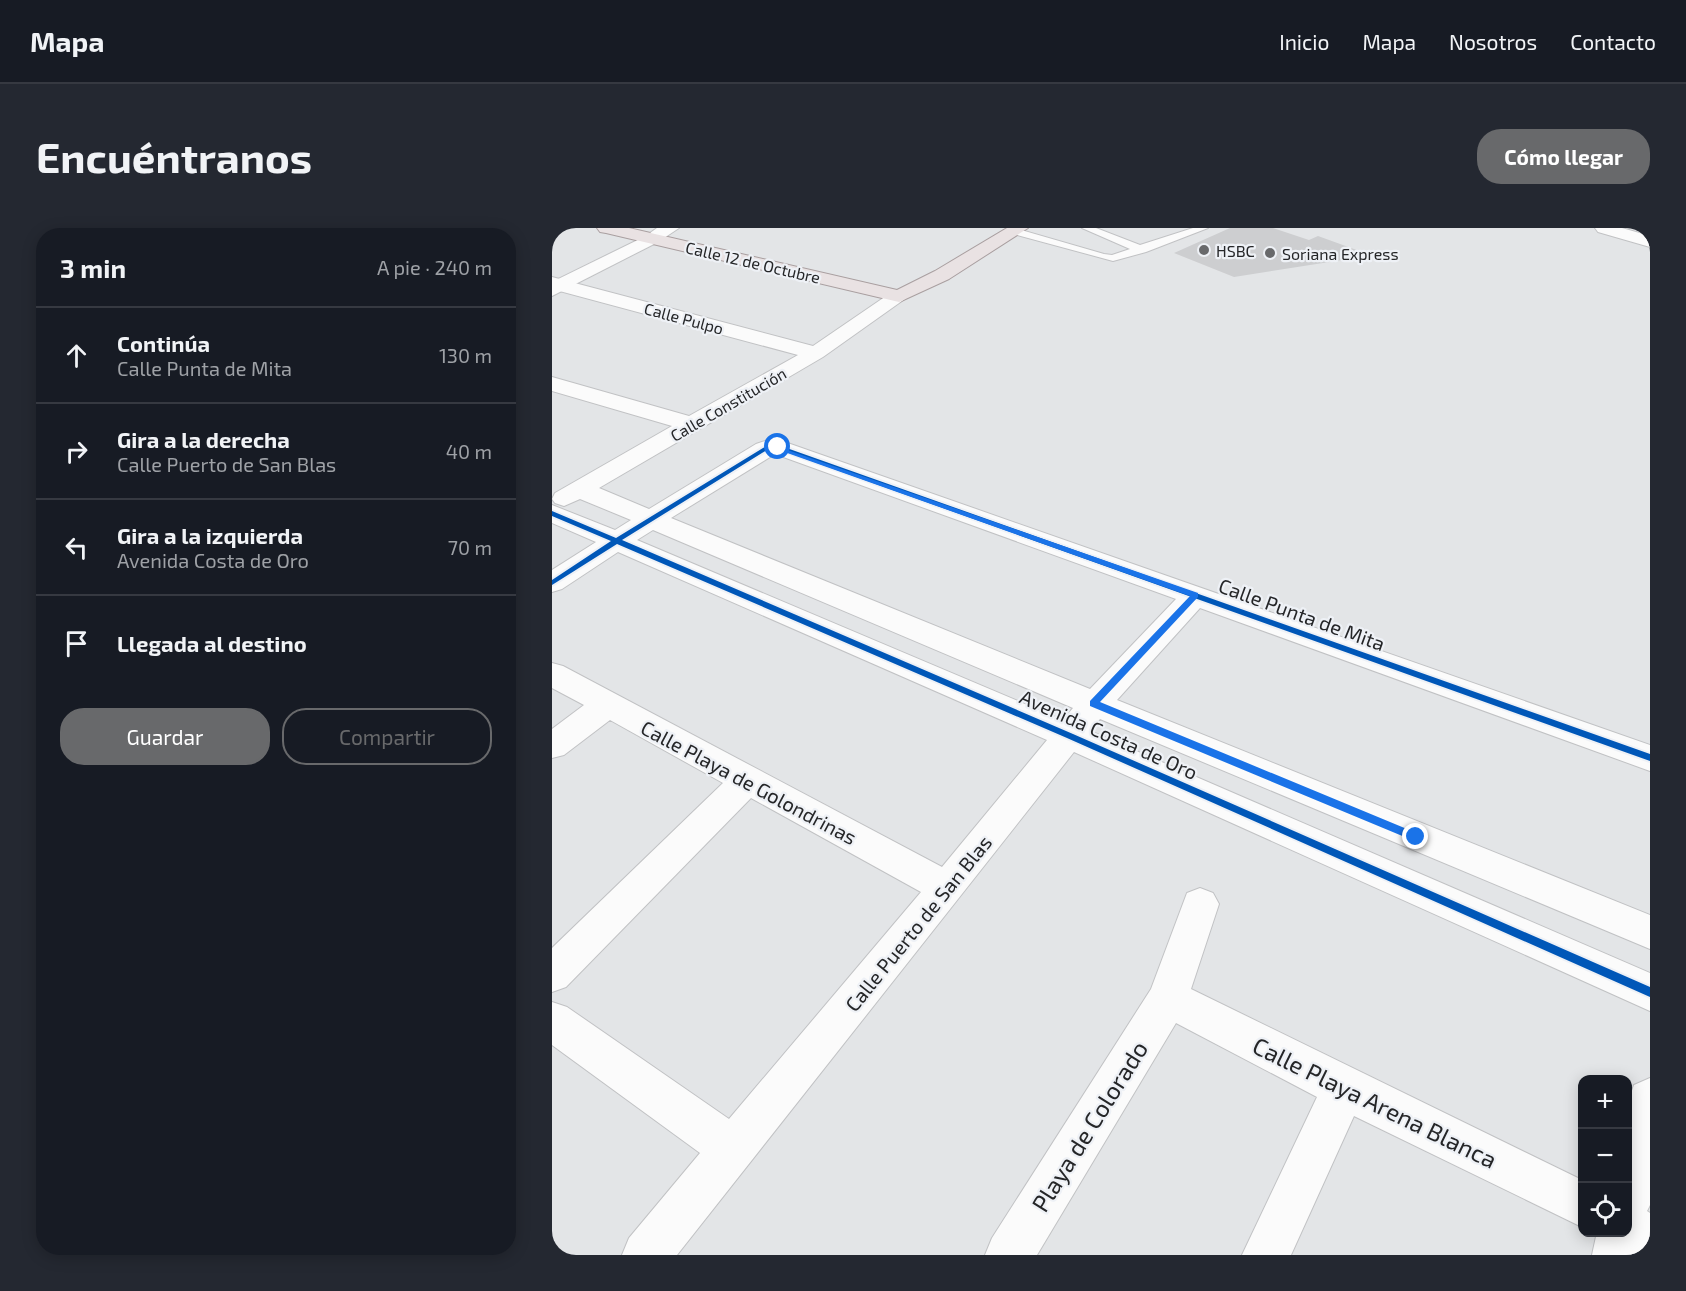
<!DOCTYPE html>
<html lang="es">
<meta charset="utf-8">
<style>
:root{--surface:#171b24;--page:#242831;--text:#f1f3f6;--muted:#9ea1a6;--line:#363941;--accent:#68696b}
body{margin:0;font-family:"Exo 2",sans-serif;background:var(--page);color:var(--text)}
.controls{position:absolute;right:18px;bottom:18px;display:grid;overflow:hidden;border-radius:12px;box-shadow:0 3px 15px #0003}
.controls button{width:54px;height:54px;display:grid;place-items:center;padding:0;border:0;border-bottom:2px solid var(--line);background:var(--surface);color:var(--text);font:30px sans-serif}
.stop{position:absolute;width:18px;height:18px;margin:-14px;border:4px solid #1a73e8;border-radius:50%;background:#fff}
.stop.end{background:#1a73e8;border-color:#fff;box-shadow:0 2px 6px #0008}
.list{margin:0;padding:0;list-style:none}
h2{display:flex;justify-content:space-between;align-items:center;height:78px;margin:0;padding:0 24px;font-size:26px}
h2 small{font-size:20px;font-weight:400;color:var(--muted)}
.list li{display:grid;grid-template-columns:39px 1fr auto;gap:18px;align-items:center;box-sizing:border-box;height:96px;padding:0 24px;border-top:2px solid var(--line)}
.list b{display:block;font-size:22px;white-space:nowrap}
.list p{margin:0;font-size:20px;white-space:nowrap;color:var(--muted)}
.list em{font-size:20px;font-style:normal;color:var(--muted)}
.actions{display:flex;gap:12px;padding:18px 24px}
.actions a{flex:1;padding:14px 0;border:2px solid var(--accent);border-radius:24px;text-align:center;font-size:21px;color:var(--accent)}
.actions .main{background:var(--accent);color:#fff}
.icon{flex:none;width:33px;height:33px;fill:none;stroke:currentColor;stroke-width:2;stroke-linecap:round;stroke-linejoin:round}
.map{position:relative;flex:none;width:1098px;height:1027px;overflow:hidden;border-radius:24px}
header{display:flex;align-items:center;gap:36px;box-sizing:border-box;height:84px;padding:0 30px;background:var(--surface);border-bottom:2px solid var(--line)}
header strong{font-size:28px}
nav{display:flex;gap:33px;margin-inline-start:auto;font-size:21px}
.intro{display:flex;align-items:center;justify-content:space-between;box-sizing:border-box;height:144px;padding:0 36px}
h1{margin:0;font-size:42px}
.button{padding:15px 27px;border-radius:24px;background:var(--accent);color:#fff;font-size:21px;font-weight:700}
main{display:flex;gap:36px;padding:0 36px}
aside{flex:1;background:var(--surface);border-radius:24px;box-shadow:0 3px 15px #0003}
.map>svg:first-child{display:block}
.building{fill:#cdced0}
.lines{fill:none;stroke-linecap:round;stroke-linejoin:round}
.service-casing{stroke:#c1c2c4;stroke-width:2}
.minor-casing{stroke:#c1c2c4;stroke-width:2}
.tertiary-casing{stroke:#c1c2c4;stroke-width:2}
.primary-casing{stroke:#a99fa0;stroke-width:2}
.service{fill:#fbfbfb;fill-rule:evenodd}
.minor{fill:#fbfbfb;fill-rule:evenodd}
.tertiary{fill:#fbfbfb;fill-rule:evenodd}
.primary{fill:#e9e2e3;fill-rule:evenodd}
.cycleway-casing{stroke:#eef1f6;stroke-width:4}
.cycleway{fill:#0057b8;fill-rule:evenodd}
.route{fill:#1a73e8}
.poi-dot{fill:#68696b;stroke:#eef1f6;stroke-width:2}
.labels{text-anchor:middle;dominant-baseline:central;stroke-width:4.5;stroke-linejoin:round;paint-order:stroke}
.far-poi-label{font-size:16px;fill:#252628;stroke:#eef1f6;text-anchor:start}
.far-street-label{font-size:16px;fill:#252628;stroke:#eef1f6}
.street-label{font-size:20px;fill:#252628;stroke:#eef1f6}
.near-street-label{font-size:24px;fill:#252628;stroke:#eef1f6}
</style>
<header>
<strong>Mapa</strong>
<nav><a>Inicio</a><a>Mapa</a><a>Nosotros</a><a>Contacto</a></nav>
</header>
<div class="intro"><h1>Encuéntranos</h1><a class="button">Cómo llegar</a></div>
<main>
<aside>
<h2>3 min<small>A pie · 240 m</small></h2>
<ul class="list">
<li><svg class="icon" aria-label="ahead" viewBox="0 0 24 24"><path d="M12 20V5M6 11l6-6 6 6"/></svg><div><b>Continúa</b><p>Calle Punta de Mita</p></div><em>130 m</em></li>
<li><svg class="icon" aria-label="right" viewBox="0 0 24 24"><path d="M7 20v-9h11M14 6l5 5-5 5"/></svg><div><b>Gira a la derecha</b><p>Calle Puerto de San Blas</p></div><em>40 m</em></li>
<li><svg class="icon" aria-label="left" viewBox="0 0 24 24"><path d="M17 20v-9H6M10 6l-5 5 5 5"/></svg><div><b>Gira a la izquierda</b><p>Avenida Costa de Oro</p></div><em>70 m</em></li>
<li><svg class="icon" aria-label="arrive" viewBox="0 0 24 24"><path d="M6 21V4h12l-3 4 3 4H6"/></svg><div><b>Llegada al destino</b></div></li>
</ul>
<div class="actions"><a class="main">Guardar</a><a>Compartir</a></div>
</aside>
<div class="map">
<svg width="1098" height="1027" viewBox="0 0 1098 1027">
<rect width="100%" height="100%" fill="#e3e5e7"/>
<path class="building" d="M678,0H721L757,12L766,8L813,25L803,30L682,49L622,25Z"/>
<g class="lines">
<defs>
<path id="service" d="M462,0L552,26L560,27L578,21L530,0H544L588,17L641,0H656L594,24L561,33L458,5V1Z"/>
<path id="minor" d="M105,0H127L106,14H94L91,10Z
M1043,0H1070L1098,8V19L1046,4Z
M0,49L261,118L340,64H354L357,68L271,129L47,260L97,281L204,216L219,211L227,212L1098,517V543L648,380L565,472L1098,687V721L548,491L538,503L1098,745V783L522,524L125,1027H70L77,1010L148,925L0,817V774L15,779L177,891L369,664L199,570L14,759L0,764V720L171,555L58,492L12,527L0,530V501L32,477L0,460V435L11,438L390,639L495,512L66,324L10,361L0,364V342L44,314L0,295V277L63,302L79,292L28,271L12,278L3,275L0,271L3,265L120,198L0,163V149L137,188L246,127L0,61ZM223,226L624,371L538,461L119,290ZM101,302L521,480L511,492L85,312Z
M648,660L661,665L667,676L639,761L1030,952V999L802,888L739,1027H690L765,869L624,795L485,1027H433L440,1010L599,761L635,665Z
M1098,850V977L1095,983L1098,985V1027H1040L1045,1004H1076V874L1082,857Z"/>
<path id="tertiary" d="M100,5L106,6L109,10L106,14L0,68V54Z"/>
<path id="primary" d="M45,0H77L345,62L383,43L455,0H476L397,51L347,74L54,5L48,4Z"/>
</defs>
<use href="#service" class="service-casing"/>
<use href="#minor" class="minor-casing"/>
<use href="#tertiary" class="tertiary-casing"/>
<use href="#primary" class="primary-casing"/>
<use href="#service" class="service"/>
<use href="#minor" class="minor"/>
<use href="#tertiary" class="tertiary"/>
<use href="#primary" class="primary"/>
<defs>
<path id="cycleway" d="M219,216L229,218L1098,526V533L226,221L220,220L215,222L70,312L521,506L1098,759V769L515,510L65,316L0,357V352L59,313L0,288V283L64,310L211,220Z"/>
</defs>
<use href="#cycleway" class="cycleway-casing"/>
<use href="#cycleway" class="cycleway"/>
</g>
<path class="route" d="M224,218L646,365V369L548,474L867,606V612H860L538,478V473L638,368L224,221Z"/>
<g class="poi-dot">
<circle cx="652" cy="22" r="6"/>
<circle cx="718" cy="25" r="6"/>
</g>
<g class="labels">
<g class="far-poi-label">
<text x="664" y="22">HSBC</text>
<text x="730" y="25">Soriana Express</text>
</g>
<g class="far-street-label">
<text transform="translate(201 34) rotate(13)">Calle 12 de Octubre</text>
<text transform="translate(132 90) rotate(15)">Calle Pulpo</text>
<text transform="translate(176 176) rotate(-30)">Calle Constitución</text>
</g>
<g class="street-label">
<text transform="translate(750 386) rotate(20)">Calle Punta de Mita</text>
<text transform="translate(557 506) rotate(24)">Avenida Costa de Oro</text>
<text transform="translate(197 554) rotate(28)">Calle Playa de Golondrinas</text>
<text transform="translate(366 695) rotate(-51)">Calle Puerto de San Blas</text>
</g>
<g class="near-street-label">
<text transform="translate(823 874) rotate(26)">Calle Playa Arena Blanca</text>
<text transform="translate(537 898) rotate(-58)">Playa de Colorado</text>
</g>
</g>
</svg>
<div class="controls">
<button>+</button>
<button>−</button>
<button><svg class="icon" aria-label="locate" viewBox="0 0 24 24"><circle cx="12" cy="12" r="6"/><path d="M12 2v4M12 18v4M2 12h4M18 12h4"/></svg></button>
</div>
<div class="stop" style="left:226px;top:219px"></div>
<div class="stop end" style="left:864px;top:609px"></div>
</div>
</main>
